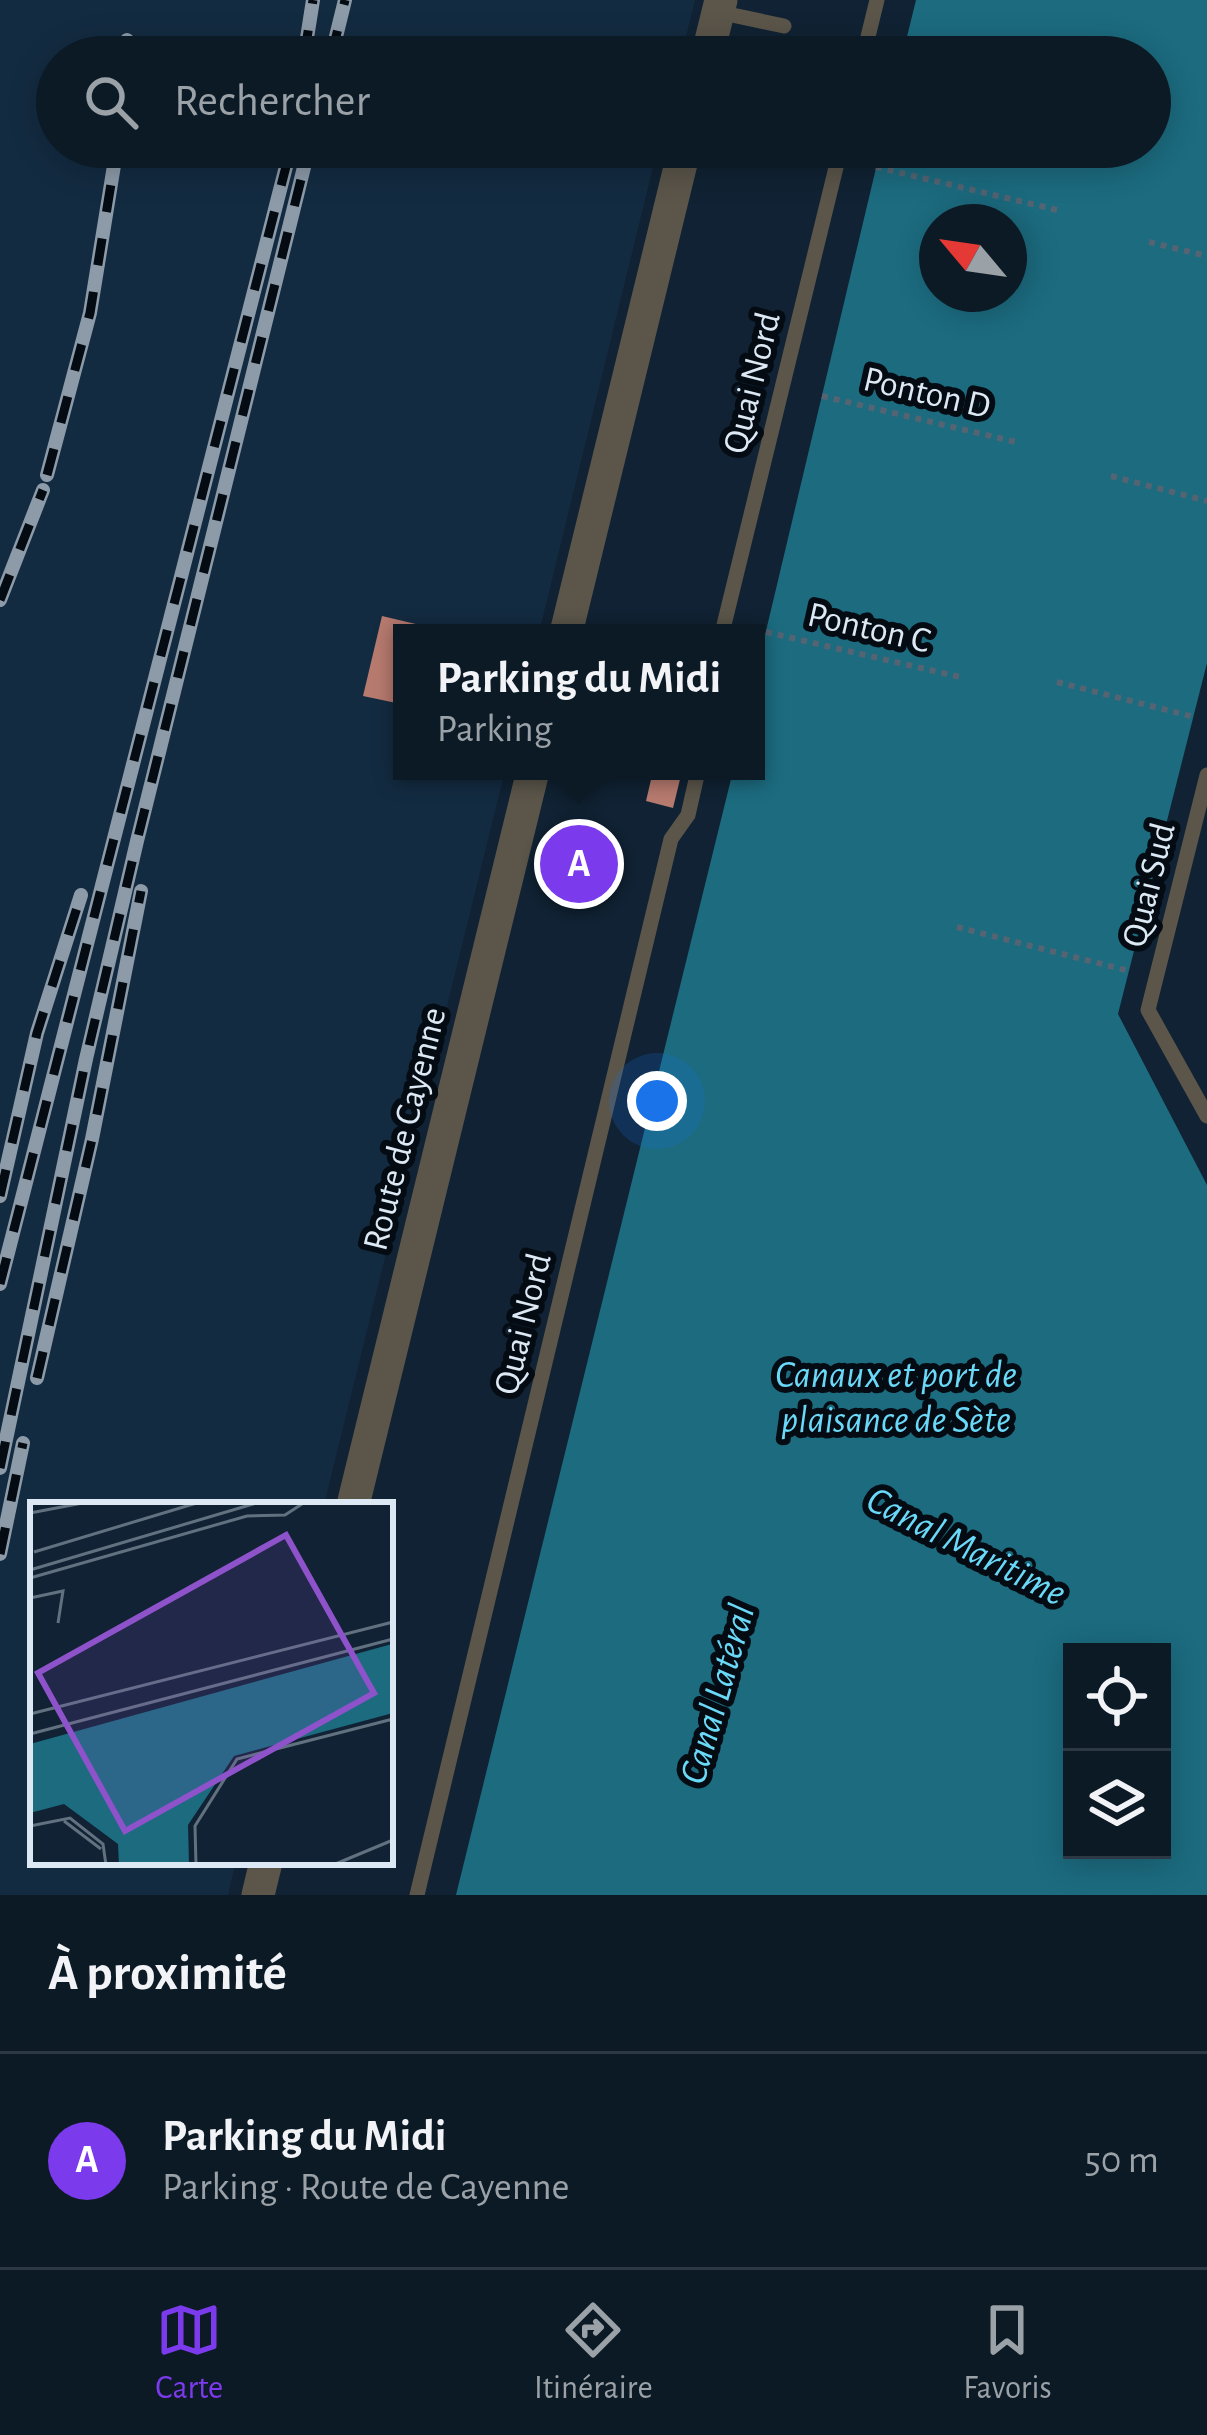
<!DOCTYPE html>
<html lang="fr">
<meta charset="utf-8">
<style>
:root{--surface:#0c1a26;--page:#1a2732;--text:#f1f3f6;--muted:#9aa1a7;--line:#2c3843;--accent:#7c3aed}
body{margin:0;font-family:"Alegreya Sans",sans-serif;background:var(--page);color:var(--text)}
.controls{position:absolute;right:36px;bottom:36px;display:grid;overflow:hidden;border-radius:0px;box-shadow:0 6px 30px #0003}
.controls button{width:108px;height:108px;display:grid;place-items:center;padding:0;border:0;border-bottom:3px solid var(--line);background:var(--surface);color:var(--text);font:60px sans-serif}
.compass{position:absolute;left:919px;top:204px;width:108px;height:108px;border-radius:50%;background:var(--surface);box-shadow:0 6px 30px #0003;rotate:299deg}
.you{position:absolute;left:657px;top:1101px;width:42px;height:42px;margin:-30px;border:9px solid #fff;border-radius:50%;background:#1a73e8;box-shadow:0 0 0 18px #1a73e833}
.badge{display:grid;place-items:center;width:78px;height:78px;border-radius:50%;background:var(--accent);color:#fff;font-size:39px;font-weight:700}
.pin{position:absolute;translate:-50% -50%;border:6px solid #fff;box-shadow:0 3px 12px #0006}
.popup{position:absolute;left:393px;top:624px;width:372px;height:156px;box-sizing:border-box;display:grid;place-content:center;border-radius:0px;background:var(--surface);filter:drop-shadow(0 3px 9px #0005);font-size:39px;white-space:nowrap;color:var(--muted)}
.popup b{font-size:45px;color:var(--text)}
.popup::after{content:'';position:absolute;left:50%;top:100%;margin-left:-24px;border:24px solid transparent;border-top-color:var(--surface)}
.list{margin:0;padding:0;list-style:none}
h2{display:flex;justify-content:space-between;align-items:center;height:156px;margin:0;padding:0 48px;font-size:51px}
h2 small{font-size:39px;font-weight:400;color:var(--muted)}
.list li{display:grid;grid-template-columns:78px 1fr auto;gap:36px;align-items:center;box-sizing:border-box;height:216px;padding:0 48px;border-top:3px solid var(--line)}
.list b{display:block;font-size:45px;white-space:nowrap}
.list p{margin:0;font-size:39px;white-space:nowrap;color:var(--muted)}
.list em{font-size:39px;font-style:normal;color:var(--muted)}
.icon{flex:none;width:66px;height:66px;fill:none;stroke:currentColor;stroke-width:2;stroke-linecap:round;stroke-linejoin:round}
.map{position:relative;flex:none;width:1207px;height:1895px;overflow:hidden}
.search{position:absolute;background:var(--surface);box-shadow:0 6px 30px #0003;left:36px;right:36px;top:36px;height:132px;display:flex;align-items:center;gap:30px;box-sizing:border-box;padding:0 42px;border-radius:66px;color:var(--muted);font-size:45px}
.sheet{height:372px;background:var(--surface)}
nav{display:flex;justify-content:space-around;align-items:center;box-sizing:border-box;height:168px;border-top:3px solid var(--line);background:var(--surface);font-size:33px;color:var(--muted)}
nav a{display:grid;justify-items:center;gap:6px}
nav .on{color:var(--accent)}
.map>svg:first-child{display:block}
.built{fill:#132b41}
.water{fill:#1c6b7f;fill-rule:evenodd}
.building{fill:#b77a6f}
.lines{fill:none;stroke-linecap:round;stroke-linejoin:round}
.path{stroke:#546473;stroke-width:6;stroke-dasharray:6 6;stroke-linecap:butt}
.service{stroke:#5b554a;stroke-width:15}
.tertiary{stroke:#5b554a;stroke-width:33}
.rail-casing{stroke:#8d9ba9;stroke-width:14}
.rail{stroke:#040b12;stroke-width:9;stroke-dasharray:27;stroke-linecap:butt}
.labels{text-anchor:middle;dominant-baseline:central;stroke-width:12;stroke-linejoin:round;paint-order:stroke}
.street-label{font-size:36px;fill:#dce8f4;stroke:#040b12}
.water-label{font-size:39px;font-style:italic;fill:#6ad8f7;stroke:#040b12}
.inset-road{fill:none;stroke:#627180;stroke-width:3}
.view{fill:#8e52ca;fill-opacity:0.15;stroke:#8e52ca;stroke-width:6}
.inset-edge{fill:none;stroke:#dce8f4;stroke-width:6}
</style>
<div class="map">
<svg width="1207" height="1895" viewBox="0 0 1207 1895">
<rect width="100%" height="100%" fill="#102233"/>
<path class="built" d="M0,0H695L681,57H57V147H658L539,633H402V771H505L324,1505H33V1862H236L228,1895H0Z"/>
<path class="water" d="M916,0H1207V663L1118,1014L1207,1185V1895H456L733,771H756V673L881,147H1150V57H902ZM937,222H1009V294H937ZM1072,1652H1162V1850H1072Z"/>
<path class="building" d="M382,616L420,625L418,633H402L401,704L363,696Z
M653,771H682L673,808L646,801Z"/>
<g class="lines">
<path class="path" d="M876,167L1057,210
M1149,242L1207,256
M822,396L1020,443
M1111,476L1207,501
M766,632L960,677
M1057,682L1194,717
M957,927L1129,971"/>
<path class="service" d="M718,12L784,26
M863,57L877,0
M722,633L841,147
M1207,775L1148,1010L1207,1116
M417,1895L671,839L688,815L698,771"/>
<path class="tertiary" d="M707,57L721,0
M566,633L685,147
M353,1505L533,771
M258,1895L266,1862"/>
<defs>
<path id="rail" d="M126,57L127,40
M304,57L313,0
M331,57L345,0
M47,475L90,313L117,147
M0,600L43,490
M0,1196L37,1033L81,895
M0,1284L291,147
M37,1378L92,1139L141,891
M0,1468L86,1059L137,841L309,147
M0,1554L23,1443"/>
</defs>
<use href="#rail" class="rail-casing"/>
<use href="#rail" class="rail"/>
</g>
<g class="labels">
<g class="street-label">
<text transform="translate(752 383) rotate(-76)">Quai Nord</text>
<text transform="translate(927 393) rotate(13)">Ponton D</text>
<text transform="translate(869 628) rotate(13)">Ponton C</text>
<text transform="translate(1149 885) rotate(-76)">Quai Sud</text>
<text transform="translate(405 1129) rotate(-76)">Route de Cayenne</text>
<text transform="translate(523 1324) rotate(-76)">Quai Nord</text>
</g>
<g class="water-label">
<text x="896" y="1375">Canaux et port de<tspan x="896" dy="45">plaisance de Sète</tspan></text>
<text transform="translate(966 1547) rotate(27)">Canal Maritime</text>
<text transform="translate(718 1694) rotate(-74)">Canal Latéral</text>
</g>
</g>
<g transform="translate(30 1502)">
<rect width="363" height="363" fill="#102233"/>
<path d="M362,142L363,211L204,254L158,323L159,363H89L88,342L34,302L0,311V242Z" fill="#1c6b7f"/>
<path class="inset-road" d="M0,11L58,0M4,50L170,0M0,68L230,0M0,76L217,14L255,13L275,0M0,96L33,89L28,121M0,212L363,120M0,232L363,137M34,319L71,347M0,324L40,316L73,342L76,363M166,363L165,324L207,257L363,217M303,363L363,338"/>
<path class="view" d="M256,33L344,191L95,329L8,171Z"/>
<rect width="363" height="363" class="inset-edge"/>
</g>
</svg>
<div class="controls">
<button><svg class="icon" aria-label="locate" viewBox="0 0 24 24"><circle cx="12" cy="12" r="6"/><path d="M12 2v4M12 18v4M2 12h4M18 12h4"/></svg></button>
<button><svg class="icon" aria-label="layers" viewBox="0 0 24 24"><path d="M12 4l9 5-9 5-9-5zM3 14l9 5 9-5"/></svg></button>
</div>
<svg class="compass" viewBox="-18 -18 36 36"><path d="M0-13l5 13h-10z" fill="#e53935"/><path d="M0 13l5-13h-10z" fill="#9aa1a7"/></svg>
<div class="you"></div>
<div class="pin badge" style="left:579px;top:864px">A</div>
<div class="popup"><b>Parking du Midi</b>Parking</div>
<div class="search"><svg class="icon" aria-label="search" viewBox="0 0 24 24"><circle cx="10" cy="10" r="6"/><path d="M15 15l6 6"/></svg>Rechercher</div>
</div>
<section class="sheet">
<h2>À proximité<small></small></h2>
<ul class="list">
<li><span class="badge">A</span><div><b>Parking du Midi</b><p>Parking · Route de Cayenne</p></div><em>50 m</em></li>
</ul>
</section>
<nav>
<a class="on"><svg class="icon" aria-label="map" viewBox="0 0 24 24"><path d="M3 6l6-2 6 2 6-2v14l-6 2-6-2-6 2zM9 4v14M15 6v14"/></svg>Carte</a>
<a><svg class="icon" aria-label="directions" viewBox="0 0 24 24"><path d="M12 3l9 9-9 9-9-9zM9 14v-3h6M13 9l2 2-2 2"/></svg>Itinéraire</a>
<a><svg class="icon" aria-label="saved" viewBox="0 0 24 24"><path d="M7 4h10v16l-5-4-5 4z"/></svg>Favoris</a>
</nav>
